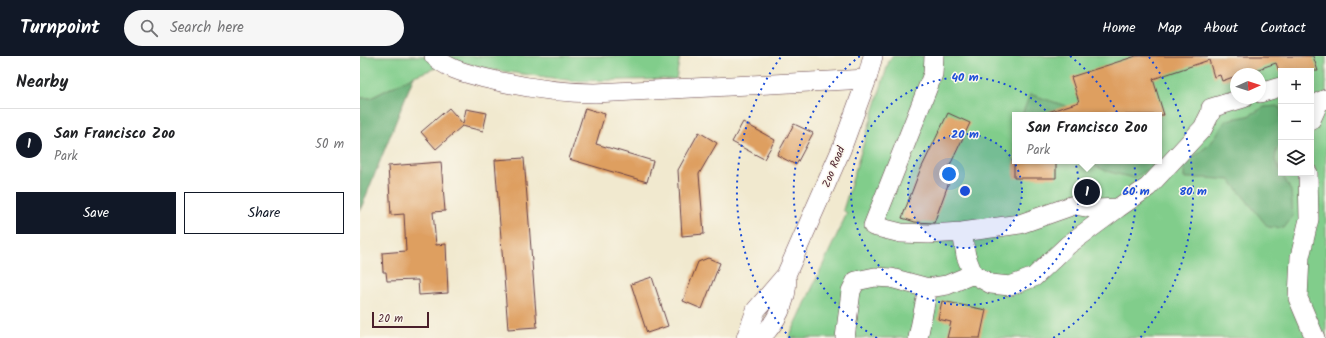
<!DOCTYPE html>
<meta charset="utf-8">
<style>
:root{--surface:#fff;--page:#f6f6f6;--text:#202124;--muted:#757577;--line:#e0e0e0;--accent:#111827}
body{margin:0;font-family:Kalam,sans-serif;background:var(--page);color:var(--text)}
.controls{position:absolute;right:12px;top:12px;display:grid;overflow:hidden;border-radius:0px;box-shadow:0 2px 10px #0003}
.controls button{width:36px;height:36px;display:grid;place-items:center;padding:0;border:0;border-bottom:1px solid var(--line);background:var(--surface);color:var(--text);font:20px sans-serif}
.compass{position:absolute;left:870px;top:12px;width:36px;height:36px;border-radius:50%;background:var(--surface);box-shadow:0 2px 10px #0003;rotate:87deg}
.scale{position:absolute;left:12px;bottom:10px;width:57px;box-sizing:border-box;padding-left:4px;border:2px solid #4a1f2b;border-top:0;font-size:11px;line-height:14px;white-space:nowrap;color:#4a1f2b;-webkit-text-stroke:3px #fbf7ec;paint-order:stroke}
.you{position:absolute;left:589px;top:118px;width:14px;height:14px;margin:-10px;border:3px solid #fff;border-radius:50%;background:#1a73e8;box-shadow:0 0 0 6px #1a73e833}
.badge{display:grid;place-items:center;width:26px;height:26px;border-radius:50%;background:var(--accent);color:#fff;font-size:13px;font-weight:700}
.pin{position:absolute;translate:-50% -50%;border:2px solid #fff;box-shadow:0 1px 4px #0006}
.popup{position:absolute;left:652px;top:56px;width:150px;height:52px;box-sizing:border-box;display:grid;place-content:center;border-radius:0px;background:var(--surface);filter:drop-shadow(0 1px 3px #0005);font-size:13px;white-space:nowrap;color:var(--muted)}
.popup b{font-size:15px;color:var(--text)}
.popup::after{content:'';position:absolute;left:50%;top:100%;margin-left:-8px;border:8px solid transparent;border-top-color:var(--surface)}
.list{margin:0;padding:0;list-style:none}
h2{display:flex;justify-content:space-between;align-items:center;height:52px;margin:0;padding:0 16px;font-size:17px}
h2 small{font-size:13px;font-weight:400;color:var(--muted)}
.list li{display:grid;grid-template-columns:26px 1fr auto;gap:12px;align-items:center;box-sizing:border-box;height:72px;padding:0 16px;border-top:1px solid var(--line)}
.list b{display:block;font-size:15px;white-space:nowrap}
.list p{margin:0;font-size:13px;white-space:nowrap;color:var(--muted)}
.list em{font-size:13px;font-style:normal;color:var(--muted)}
.actions{display:flex;gap:8px;padding:12px 16px}
.actions a{flex:1;padding:9px 0;border:1px solid var(--accent);border-radius:0px;text-align:center;font-size:14px;color:var(--accent)}
.actions .main{background:var(--accent);color:#fff}
.icon{flex:none;width:22px;height:22px;fill:none;stroke:currentColor;stroke-width:2;stroke-linecap:round;stroke-linejoin:round}
.map{position:relative;flex:none;width:966px;height:282px;overflow:hidden}
header{display:flex;align-items:center;gap:24px;box-sizing:border-box;height:56px;padding:0 20px;background:var(--accent);color:#fff}
header strong{font-size:19px}
nav{display:flex;gap:22px;margin-inline-start:auto;font-size:14px}
.search{width:280px;height:36px;background:var(--page);display:flex;align-items:center;gap:10px;box-sizing:border-box;padding:0 14px;border-radius:22px;color:var(--muted);font-size:15px}
main{display:flex}
aside{flex:1;background:var(--surface)}
.map>svg:first-child{display:block}
.green{fill:#81cd8b;stroke:#66765b;fill-rule:evenodd}
.forest{fill:#68b077;stroke:#596851}
.building{fill:#de9f61}
.lines{fill:none;stroke-linecap:round;stroke-linejoin:round}
.minor-casing{stroke:#633d44;stroke-width:20}
.minor{stroke:#fff;stroke-width:19}
.ring{fill:none;stroke:#1d4ed8;stroke-width:2;stroke-dasharray:2 4}
.labels{text-anchor:middle;dominant-baseline:central;stroke-width:3;stroke-linejoin:round;paint-order:stroke}
.street-label{font-size:11px;fill:#4a1f2b;stroke:#fbf7ec}
.centre{fill:#1d4ed8;stroke:#fbf7ec;stroke-width:2}
.ring-label{font-size:12px;text-anchor:middle;font-weight:bold;fill:#1d4ed8;stroke:#fbf7ec;stroke-width:3;stroke-linejoin:round;paint-order:stroke}
</style>
<header>
<strong>Turnpoint</strong>
<div class="search"><svg class="icon" aria-label="search" viewBox="0 0 24 24"><circle cx="10" cy="10" r="6"/><path d="M15 15l6 6"/></svg>Search here</div>
<nav><a>Home</a><a>Map</a><a>About</a><a>Contact</a></nav>
</header>
<main>
<aside>
<h2>Nearby<small></small></h2>
<ul class="list">
<li><span class="badge">1</span><div><b>San Francisco Zoo</b><p>Park</p></div><em>50 m</em></li>
</ul>
<div class="actions"><a class="main">Save</a><a>Share</a></div>
</aside>
<div class="map">
<svg width="966" height="282" viewBox="0 0 966 282">
<rect width="100%" height="100%" fill="#fbf7ec"/>
<filter id="ink" filterUnits="userSpaceOnUse"><feTurbulence type="fractalNoise" baseFrequency=".025" numOctaves="2"/><feDisplacementMap in="SourceGraphic" scale="8" xChannelSelector="R" yChannelSelector="G"/><feConvolveMatrix kernelMatrix="1 2 1 2 8 2 1 2 1" color-interpolation-filters="sRGB"/></filter>
<filter id="wash" filterUnits="userSpaceOnUse"><feTurbulence type="fractalNoise" baseFrequency=".012" numOctaves="4" result="noise"/><feDisplacementMap in="SourceGraphic" scale="16" xChannelSelector="R" yChannelSelector="G"/><feGaussianBlur stdDeviation="0.9" result="paint"/><feColorMatrix in="noise" values="0 0 0 0 0 0 0 0 0 0 0 0 0 0 0 0 0 1.4 0 .05"/><feComposite in="paint" operator="in"/></filter>
<g filter="url(#wash)">
<rect width="100%" height="100%" fill="#f1e9cf"/>
<path class="green" d="M0,0H320L316,23L215,25L133,14L95,5L54,20L11,42H0Z
M532,0H966V282H429L487,157L483,154L529,5ZM921,15H951V117H921ZM876,18H900V42H876ZM655,59H799V105H655Z"/>
<path class="forest" d="M54,20L0,155V42H11Z
M670,38L706,50L709,59H662Z
M917,50L921,53V89L917,92L915,104L931,135L933,160L924,172L908,171L870,124L847,122H824V109L851,87L866,64L888,60L904,51Z
M725,105H795V109L774,122L746,115Z"/>
<g id="blocks">
<path class="building" d="M776,0H953L958,15H919L916,7L884,18H876V20L862,25L860,19L854,21L849,4L793,23L804,59H689L688,56L719,46L711,21Z
M89,52L103,68L106,53L127,57L123,75L102,70L76,93L61,76Z
M225,52L245,58L236,88L293,105L287,126L209,103Z
M588,57L610,67L583,124L589,126L574,167L555,166L542,162L559,117Z
M383,66L415,84L404,103L372,86Z
M434,68L453,77L436,109L417,99Z
M339,76L357,87L339,118L344,178L322,180L318,114Z
M164,102L177,271L148,273L135,104Z
M654,105H696V122H654Z
M81,106L85,155L73,156L76,189L86,188L88,237L59,239L58,224L27,225L26,216H23L22,197L46,195L44,158L31,159L28,110Z
M348,202L360,207L342,253L323,245L338,206Z
M292,221L308,270L287,277L271,228Z
M582,245L626,254L620,282H587L591,266L578,263Z"/>
</g>
</g>
<g filter="url(#ink)">
<use href="#blocks" fill-opacity="0" stroke="#633d44" stroke-width="1"/>
<g class="lines">
<defs>
<path id="minor" d="M74,0C87,13 106,17 124,22C161,31 197,37 235,37L507,23
M574,0L573,18L513,170L541,177L569,178L602,176L660,168L714,149L737,153L758,152L788,131L843,72L850,58L851,52L884,42
M900,37L920,31
M951,64L959,46L966,43
M948,117L949,163L940,201L938,242L955,282
M602,176L606,200L613,218L631,228L650,230L674,221L708,189L758,152
M386,282L396,254L426,219L481,94L507,23L513,0
M397,282C400,280 405,278 407,275C420,260 429,237 426,219
M485,282L491,235L496,225L515,221L531,222L568,232L587,229L613,218
M558,282L568,232"/>
</defs>
<use href="#minor" class="minor-casing"/>
<use href="#minor" class="minor"/>
</g>
</g>
<circle cx="605" cy="135" r="57" fill="#1d4ed8" fill-opacity=".12"/>
<g class="ring">
<circle cx="605" cy="135" r="57"/>
<circle cx="605" cy="135" r="114"/>
<path d="M517 282A171 171 0 0 1 500 0M710 0A171 171 0 0 1 693 282"/>
<path d="M430 282A228 228 0 0 1 421 1M789 1A228 228 0 0 1 780 282"/>
</g>
<g class="labels">
<g class="street-label">
<text transform="translate(474 111) rotate(-68)">Zoo Road</text>
</g>
</g>
<circle cx="605" cy="135" r="6" class="centre"/>
<g class="ring-label">
<text x="605" y="25">40 m</text>
<text x="605" y="82">20 m</text>
<text x="776" y="139">60 m</text>
<text x="833" y="139">80 m</text>
</g>
</svg>
<div class="controls">
<button>+</button>
<button>−</button>
<button><svg class="icon" aria-label="layers" viewBox="0 0 24 24"><path d="M12 4l9 5-9 5-9-5zM3 14l9 5 9-5"/></svg></button>
</div>
<svg class="compass" viewBox="-18 -18 36 36"><path d="M0-13l5 13h-10z" fill="#e53935"/><path d="M0 13l5-13h-10z" fill="#757577"/></svg>
<div class="scale">20 m</div>
<div class="you"></div>
<div class="pin badge" style="left:727px;top:136px">1</div>
<div class="popup"><b>San Francisco Zoo</b>Park</div>
</div>
</main>
